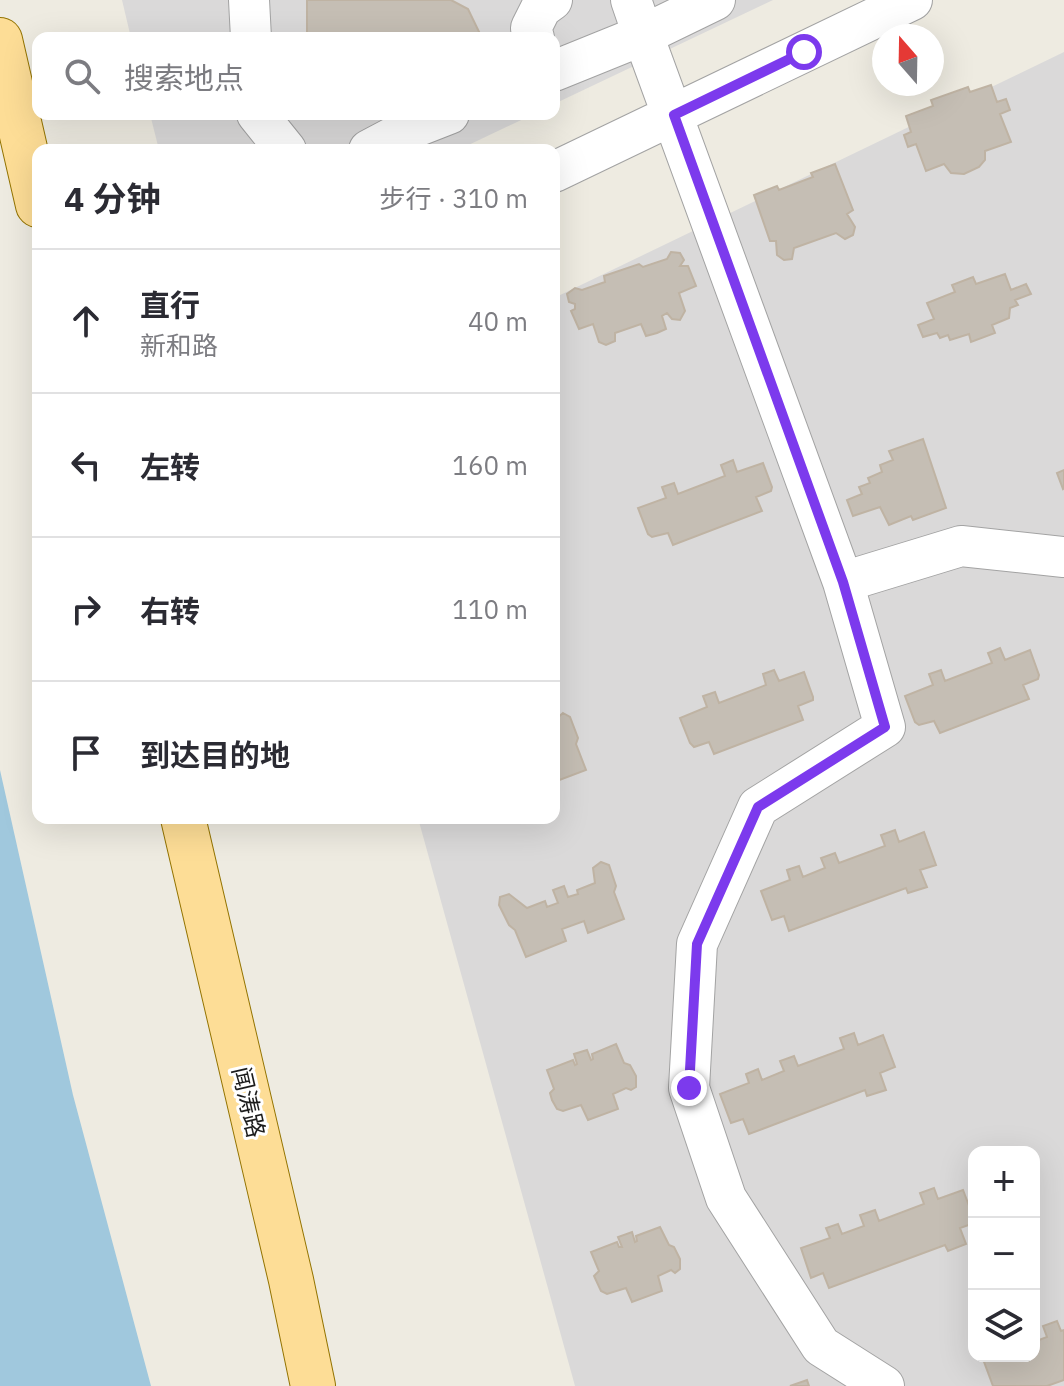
<!DOCTYPE html>
<html lang="zh">
<meta charset="utf-8">
<style>
:root{--surface:#fff;--page:#f7f7f7;--text:#2b2b33;--muted:#7c7c81;--line:#e1e1e2}
body{margin:0;font-family:"IBM Plex Sans","Noto Sans SC",sans-serif;background:var(--page);color:var(--text)}
.controls{position:absolute;right:24px;bottom:24px;display:grid;overflow:hidden;border-radius:16px;box-shadow:0 8px 32px #0002}
.controls button{width:72px;height:72px;display:grid;place-items:center;padding:0;border:0;border-bottom:2px solid var(--line);background:var(--surface);color:var(--text);font:40px sans-serif}
.compass{position:absolute;left:872px;top:24px;width:72px;height:72px;border-radius:50%;background:var(--surface);box-shadow:0 8px 32px #0002;rotate:340deg}
.stop{position:absolute;width:24px;height:24px;margin:-18px;border:6px solid #7c3aed;border-radius:50%;background:#fff}
.stop.end{background:#7c3aed;border-color:#fff;box-shadow:0 2px 8px #0008}
.list{margin:0;padding:0;list-style:none}
h2{display:flex;justify-content:space-between;align-items:center;height:104px;margin:0;padding:0 32px;font-size:34px}
h2 small{font-size:26px;font-weight:400;color:var(--muted)}
.list li{display:grid;grid-template-columns:52px 1fr auto;gap:24px;align-items:center;box-sizing:border-box;height:144px;padding:0 32px;border-top:2px solid var(--line)}
.list b{display:block;font-size:30px;white-space:nowrap}
.list p{margin:0;font-size:26px;white-space:nowrap;color:var(--muted)}
.list em{font-size:26px;font-style:normal;color:var(--muted)}
.icon{flex:none;width:44px;height:44px;fill:none;stroke:currentColor;stroke-width:2;stroke-linecap:round;stroke-linejoin:round}
.map{position:relative;flex:none;width:1064px;height:1386px;overflow:hidden}
.search{position:absolute;background:var(--surface);box-shadow:0 8px 32px #0002;left:32px;top:32px;width:528px;height:88px;display:flex;align-items:center;gap:20px;box-sizing:border-box;padding:0 28px;border-radius:16px;color:var(--muted);font-size:30px}
.panel{position:absolute;background:var(--surface);box-shadow:0 8px 32px #0002;left:32px;top:144px;width:528px;height:680px;border-radius:16px}
.map>svg:first-child{display:block}
.residential{fill:#dad9d9;fill-rule:evenodd}
.water{fill:#a0c8dd}
.building{fill:#c5beb4;stroke:#bfb3a3;stroke-width:2}
.lines{fill:none;stroke-linecap:round;stroke-linejoin:round}
.minor-casing{stroke:#a3a3a3;stroke-width:42}
.major-casing{stroke:#937300;stroke-width:46}
.minor{stroke:#fff;stroke-width:40}
.major{stroke:#fddd96;stroke-width:44}
.route{stroke:#7c3aed;stroke-width:10}
.labels{text-anchor:middle;dominant-baseline:central;stroke-width:6;stroke-linejoin:round;paint-order:stroke}
.street-label{font-size:24px;fill:#1c1c1c;stroke:#fff}
</style>
<div class="map">
<svg width="1064" height="1386" viewBox="0 0 1064 1386">
<rect width="100%" height="100%" fill="#eeebe1"/>
<path class="residential" d="M122,0H773L554,104V38H131Z
M1064,52V1386H575L418,818H554V298ZM974,1152H1034V1356H974Z
M150,114H534L458,150H159Z"/>
<path class="water" d="M0,770L73,1095L151,1386H0Z"/>
<path class="building" d="M307,0H451L468,9L482,38H307Z
M991,85L997,102L1006,99L1010,110L1000,114L1011,142L985,151V160L979,167L964,174L951,173L944,164L926,171L916,144L908,147L904,135L911,132L906,116L933,106L931,100L968,87L970,92Z
M835,164L853,210L847,214L855,227L853,235L845,239L836,233L794,248L792,259L784,260L777,255L776,241H770L754,195L777,186L779,190L813,177L811,173Z
M671,252L680,253L684,260L680,266H688L696,286L679,293L685,311L680,320L672,319L667,313L662,316L666,329L657,333L646,336L641,324L615,333V341L606,345L599,342L593,324L579,329L571,311L575,309V304L569,302L567,294L575,288L582,290L605,282L604,276L639,264L643,267L667,259Z
M1005,274L1011,290L1026,284L1031,294L1015,300L1018,305L1010,308L1009,318L992,325L995,333L971,342L969,334L950,340L948,335L940,338L937,333L923,337L918,325L934,319L927,303L955,292L952,285L973,277L976,284Z
M923,439L946,508L913,520L911,516L889,525L880,507L853,516L847,500L862,494L859,487L870,483L868,478L882,472L880,465L893,460L889,451Z
M733,460L737,472L763,463L772,487L771,491L756,497L762,511L673,545L668,533L652,537L648,534L638,508L666,498L662,487L674,483L678,494L725,476L721,465Z
M1064,470V488L1063,489L1057,473Z
M1000,648L1005,660L1030,650L1039,675L1038,679L1023,685L1029,699L940,733L934,721L919,725L915,722L905,696L933,685L929,674L941,670L945,681L992,663L988,653Z
M774,670L779,681L804,672L813,697V700L798,706L803,720L714,754L709,742L694,747L690,743L680,718L707,707L703,696L715,692L719,703L766,685L763,674Z
M563,713L570,717L578,738L576,744L586,770L554,782V735L557,734L555,720Z
M895,830L899,842L924,832L936,865L920,870L927,887L908,893L906,888L789,931L784,916L772,920L761,891L790,880L787,870L799,866L803,877L825,868L821,858L835,853L839,863L885,846L881,835Z
M601,862L609,865L616,886L614,892L624,919L588,933L584,921L562,929L566,941L526,957L515,930L509,925L499,905L500,897L509,894L527,908L545,901L547,907L558,903L553,890L564,886L568,897L578,894L577,890L595,883L593,868Z
M854,1033L858,1045L883,1035L895,1067L880,1073L886,1090L867,1096L865,1090L749,1134L743,1119L731,1123L720,1094L749,1083L746,1074L758,1069L762,1080L784,1071L780,1061L794,1056L798,1066L844,1049L840,1038Z
M616,1044L624,1063L630,1065L636,1076V1087L631,1090L626,1088L613,1094L618,1109L588,1120L581,1105L563,1111L557,1109L552,1100L550,1093L554,1089L547,1070L573,1060L575,1065L577,1064L574,1054L587,1050L591,1060L593,1059L592,1054Z
M934,1188L938,1199L963,1190L974,1219V1223L960,1228L966,1244L948,1251L945,1245L829,1288L823,1273L811,1278L801,1248L830,1238L826,1228L838,1224L842,1234L864,1226L860,1215L875,1210L879,1221L924,1204L920,1193Z
M660,1227L669,1245L674,1247L680,1259V1269L675,1273L671,1270L658,1276L662,1291L632,1302L626,1288L607,1294L601,1291L594,1276L599,1271L591,1252L617,1242L619,1247H622L618,1237L632,1232L635,1242L637,1241L636,1236Z
M1057,1321L1061,1331L1064,1330V1380L1047,1386H993L983,1359L992,1356H1034V1342L1047,1337L1043,1326Z
M807,1380L809,1386H790Z"/>
<g class="lines">
<defs>
<path id="minor" d="M249,0L251,38
M715,0L643,35L843,582L885,727L758,807L697,944L689,1088L726,1198L821,1346L884,1386
M534,38L531,28L541,8L552,0
M554,71L643,35L631,0
M257,114L286,150
M369,150L403,132L449,114
M554,172L912,0
M843,582L961,546L1064,557"/>
<path id="major" d="M0,40L38,205
M183,818L291,1280L313,1386"/>
</defs>
<use href="#minor" class="minor-casing"/>
<use href="#major" class="major-casing"/>
<use href="#minor" class="minor"/>
<use href="#major" class="major"/>
</g>
<g class="lines">
<path class="route" d="M689,1088L697,944L758,807L885,727L843,582L674,115L804,52"/>
</g>
<g class="labels">
<g class="street-label">
<text transform="translate(249 1102) rotate(77)">闻涛路</text>
</g>
</g>
</svg>
<div class="controls">
<button>+</button>
<button>−</button>
<button><svg class="icon" aria-label="layers" viewBox="0 0 24 24"><path d="M12 4l9 5-9 5-9-5zM3 14l9 5 9-5"/></svg></button>
</div>
<svg class="compass" viewBox="-18 -18 36 36"><path d="M0-13l5 13h-10z" fill="#e53935"/><path d="M0 13l5-13h-10z" fill="#7c7c81"/></svg>
<div class="stop" style="left:804px;top:52px"></div>
<div class="stop end" style="left:689px;top:1088px"></div>
<div class="search"><svg class="icon" aria-label="search" viewBox="0 0 24 24"><circle cx="10" cy="10" r="6"/><path d="M15 15l6 6"/></svg>搜索地点</div>
<section class="panel">
<h2>4 分钟<small>步行 · 310 m</small></h2>
<ul class="list">
<li><svg class="icon" aria-label="ahead" viewBox="0 0 24 24"><path d="M12 20V5M6 11l6-6 6 6"/></svg><div><b>直行</b><p>新和路</p></div><em>40 m</em></li>
<li><svg class="icon" aria-label="left" viewBox="0 0 24 24"><path d="M17 20v-9H6M10 6l-5 5 5 5"/></svg><div><b>左转</b></div><em>160 m</em></li>
<li><svg class="icon" aria-label="right" viewBox="0 0 24 24"><path d="M7 20v-9h11M14 6l5 5-5 5"/></svg><div><b>右转</b></div><em>110 m</em></li>
<li><svg class="icon" aria-label="arrive" viewBox="0 0 24 24"><path d="M6 21V4h12l-3 4 3 4H6"/></svg><div><b>到达目的地</b></div></li>
</ul>
</section>
</div>
